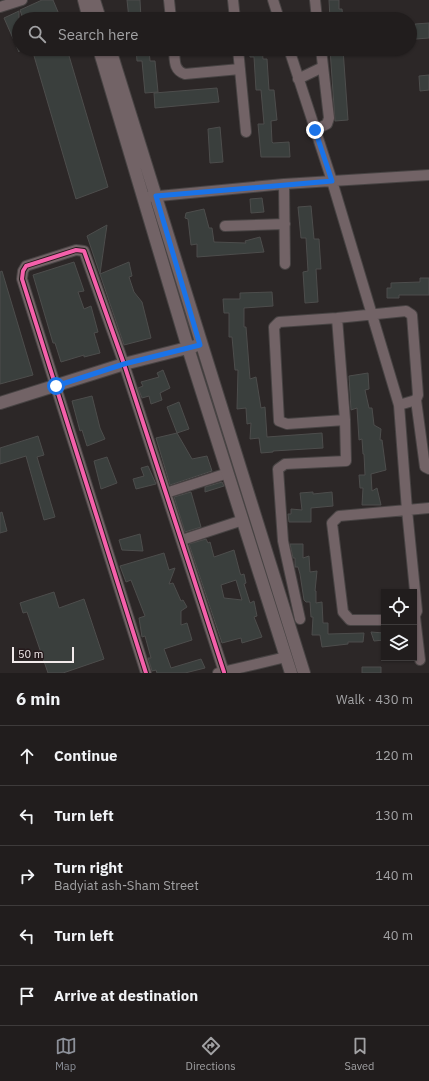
<!DOCTYPE html>
<meta charset="utf-8">
<style>
:root{--surface:#211d1d;--page:#292626;--text:#f1f3f6;--muted:#a2a2a4;--line:#3e3b3b;--accent:#8c9099}
body{margin:0;font-family:"IBM Plex Sans",sans-serif;background:var(--page);color:var(--text)}
.controls{position:absolute;right:12px;bottom:12px;display:grid;overflow:hidden;border-radius:0px;box-shadow:0 1px 3px #0004}
.controls button{width:36px;height:36px;display:grid;place-items:center;padding:0;border:0;border-bottom:1px solid var(--line);background:var(--surface);color:var(--text);font:20px sans-serif}
.scale{position:absolute;left:12px;bottom:10px;width:62px;box-sizing:border-box;padding-left:4px;border:2px solid #f3ebec;border-top:0;font-size:11px;line-height:14px;white-space:nowrap;color:#f3ebec;-webkit-text-stroke:3px #251a1c;paint-order:stroke}
.stop{position:absolute;width:12px;height:12px;margin:-9px;border:3px solid #1a73e8;border-radius:50%;background:#fff}
.stop.end{background:#1a73e8;border-color:#fff;box-shadow:0 1px 4px #0008}
.list{margin:0;padding:0;list-style:none}
h2{display:flex;justify-content:space-between;align-items:center;height:52px;margin:0;padding:0 16px;font-size:17px}
h2 small{font-size:13px;font-weight:400;color:var(--muted)}
.list li{display:grid;grid-template-columns:26px 1fr auto;gap:12px;align-items:center;box-sizing:border-box;height:60px;padding:0 16px;border-top:1px solid var(--line)}
.list b{display:block;font-size:15px;white-space:nowrap}
.list p{margin:0;font-size:13px;white-space:nowrap;color:var(--muted)}
.list em{font-size:13px;font-style:normal;color:var(--muted)}
.icon{flex:none;width:22px;height:22px;fill:none;stroke:currentColor;stroke-width:2;stroke-linecap:round;stroke-linejoin:round}
.map{position:relative;flex:none;width:429px;height:673px;overflow:hidden}
.search{position:absolute;background:var(--surface);box-shadow:0 1px 3px #0004;left:12px;right:12px;top:12px;height:44px;display:flex;align-items:center;gap:10px;box-sizing:border-box;padding:0 14px;border-radius:22px;color:var(--muted);font-size:15px}
.sheet{height:352px;background:var(--surface)}
nav{display:flex;justify-content:space-around;align-items:center;box-sizing:border-box;height:56px;border-top:1px solid var(--line);background:var(--surface);font-size:11px;color:var(--muted)}
nav a{display:grid;justify-items:center;gap:2px}
nav .on{color:var(--accent)}
.map>svg:first-child{display:block}
.building{fill:#3a3f3d;stroke:#4d4d4c;fill-rule:evenodd}
.lines{fill:none;stroke-linecap:round;stroke-linejoin:round}
.minor-casing{stroke:#474343;stroke-width:12}
.tertiary-casing{stroke:#474343;stroke-width:14}
.minor{stroke:#726366;stroke-width:10}
.tertiary{stroke:#726366;stroke-width:12}
.cycleway-casing{stroke:#251a1c;stroke-width:6}
.cycleway{stroke:#f560ab;stroke-width:4}
.route{stroke:#1a73e8;stroke-width:5}
</style>
<div class="map">
<svg width="429" height="673" viewBox="0 0 429 673">
<rect width="100%" height="100%" fill="#2c2727"/>
<path class="building" d="M42,0H53L61,19H23L20,10Z
M127,0H140L141,19H129Z
M329,0H339V9H342L343,19H330Z
M19,11V52L4,18Z
M429,23V38L416,39L415,24Z
M32,49H67L108,187L76,199Z
M136,49H149L150,61H155L158,92L145,93L142,61H137Z
M249,49H262L263,59H267L269,90H274L277,120L271,121L272,142L273,143L289,142L290,157H261L258,124H264L261,90H256L254,57H250Z
M330,49H343L348,120L335,121Z
M429,75V90L420,91L419,76Z
M217,88L219,102L155,108L154,93Z
M220,127L223,162L210,163L208,129Z
M262,198L264,212L251,213L250,199Z
M311,206L314,239H319L321,269H316L318,302L305,303L303,272L308,271L306,238H301L298,207Z
M204,209L209,228H212L214,242L246,243L245,241L260,237L264,252L197,257V244L191,245L188,219L185,218L186,213Z
M107,225L100,274L129,262L132,276L129,277L134,292L142,302L151,338L124,345L87,236Z
M74,262L84,291L78,292L84,309L91,306L98,332L94,333L100,353L84,357V355L61,362L55,343H53L33,275Z
M2,271L33,375L0,384V272Z
M420,278H429V295H399V298H387V288H391V283L420,282Z
M272,292L273,306L244,308V327H246L250,379L256,377L261,408L265,407L267,437L322,433L323,448L273,451V452L261,453L259,438L250,439L251,423L247,424L246,408L237,409L238,370H235L232,337H229V313H224L223,299H240V293Z
M163,370L170,388L160,393L162,400L151,404L149,396L142,398L138,388L143,386L141,382L159,377L157,373Z
M368,373L369,389L365,390L369,408H372L374,425L381,429L380,440H382L386,470L371,474L372,491L377,488L381,505H362L363,488H360L359,475H365L364,454H363L362,439L359,440L357,408L351,410L349,376Z
M92,396L100,428L105,439L87,446L82,430L80,431L72,401Z
M179,402L189,429L177,433L167,407Z
M177,433L192,459L207,456L212,471L170,485L156,438Z
M38,436L44,455L37,457L55,517L44,520L26,456L0,464V448Z
M107,457L117,483L101,489L94,461Z
M148,466L156,484L136,489L133,479L144,476L141,468Z
M222,482L224,486L205,492V487Z
M191,492L201,527L185,532L174,497Z
M313,492V494L332,492L333,506L311,508V522H289L288,514H291V509L302,510L300,493Z
M2,512L7,531L0,533V513Z
M140,534L143,551L122,550L119,540Z
M206,539L208,543L210,542L214,557L234,550L240,573L241,575L244,574L246,583L244,584L250,603L254,601L257,616L254,617L262,637L242,643L241,638L222,643L189,544ZM236,580L242,600L224,598L221,585Z
M290,544H303V558L309,556L310,572L317,571L315,591H316V603L322,602L323,623H328V634L364,633L363,642H348V644L322,647L320,635H312L313,617H311L310,602H306L304,600L300,574L298,567H295V558H293Z
M164,553L169,570L175,568L169,584L173,583L181,601L183,600L187,607L181,611V625L187,623L192,640L164,649L171,668L201,659L205,668L185,673H157L156,670L152,671L148,658H151L145,636L142,637L139,618L145,616L131,580L126,582L120,566Z
M54,592L59,608L84,599L104,659L63,673H48L27,612L23,613L20,603Z
M371,632L384,633V640L374,641Z
M362,667H381V673H362Z"/>
<g class="lines">
<defs>
<path id="minor" d="M169,0L171,19
M233,0L235,19
M273,0L279,19
M315,0L317,19
M0,7L22,0
M174,49C175,60 173,70 185,74L240,69
M238,49L246,132
M289,49L332,181L399,405L407,510L429,508
M298,79L323,67
M315,130L327,124L329,118L321,49
M284,184L285,264
M148,197L284,184L429,175
M225,226L285,224
M337,318L345,420L287,424L279,421L274,327L279,322L337,318L406,311L412,315L418,395L416,400L399,405
M416,400L425,467L429,469
M166,493L228,473
M182,540L243,520
M415,617L420,660
M300,619L283,541L278,469L285,464L346,461L345,420
M384,620H350L343,612L332,523L339,516L407,510L417,611L414,618
M146,673L22,279L23,271L26,266L76,250L84,251L124,364L224,672
M218,673L286,657"/>
<path id="tertiary" d="M84,0L89,19
M94,0L100,19
M99,49L188,348L291,673
M110,49L304,673
M0,403L124,364L195,346"/>
</defs>
<use href="#minor" class="minor-casing"/>
<use href="#tertiary" class="tertiary-casing"/>
<use href="#minor" class="minor"/>
<use href="#tertiary" class="tertiary"/>
<defs>
<path id="cycleway" d="M146,673L22,279L23,271L26,266L76,250L84,251L124,364L224,672"/>
</defs>
<use href="#cycleway" class="cycleway-casing"/>
<use href="#cycleway" class="cycleway"/>
</g>
<g class="lines">
<path class="route" d="M56,386L124,364L200,345L156,196L332,181L315,130"/>
</g>
</svg>
<div class="controls">
<button><svg class="icon" aria-label="locate" viewBox="0 0 24 24"><circle cx="12" cy="12" r="6"/><path d="M12 2v4M12 18v4M2 12h4M18 12h4"/></svg></button>
<button><svg class="icon" aria-label="layers" viewBox="0 0 24 24"><path d="M12 4l9 5-9 5-9-5zM3 14l9 5 9-5"/></svg></button>
</div>
<div class="scale">50 m</div>
<div class="stop" style="left:56px;top:386px"></div>
<div class="stop end" style="left:315px;top:130px"></div>
<div class="search"><svg class="icon" aria-label="search" viewBox="0 0 24 24"><circle cx="10" cy="10" r="6"/><path d="M15 15l6 6"/></svg>Search here</div>
</div>
<section class="sheet">
<h2>6 min<small>Walk · 430 m</small></h2>
<ul class="list">
<li><svg class="icon" aria-label="ahead" viewBox="0 0 24 24"><path d="M12 20V5M6 11l6-6 6 6"/></svg><div><b>Continue</b></div><em>120 m</em></li>
<li><svg class="icon" aria-label="left" viewBox="0 0 24 24"><path d="M17 20v-9H6M10 6l-5 5 5 5"/></svg><div><b>Turn left</b></div><em>130 m</em></li>
<li><svg class="icon" aria-label="right" viewBox="0 0 24 24"><path d="M7 20v-9h11M14 6l5 5-5 5"/></svg><div><b>Turn right</b><p>Badyiat ash-Sham Street</p></div><em>140 m</em></li>
<li><svg class="icon" aria-label="left" viewBox="0 0 24 24"><path d="M17 20v-9H6M10 6l-5 5 5 5"/></svg><div><b>Turn left</b></div><em>40 m</em></li>
<li><svg class="icon" aria-label="arrive" viewBox="0 0 24 24"><path d="M6 21V4h12l-3 4 3 4H6"/></svg><div><b>Arrive at destination</b></div></li>
</ul>
</section>
<nav>
<a class="on"><svg class="icon" aria-label="map" viewBox="0 0 24 24"><path d="M3 6l6-2 6 2 6-2v14l-6 2-6-2-6 2zM9 4v14M15 6v14"/></svg>Map</a>
<a><svg class="icon" aria-label="directions" viewBox="0 0 24 24"><path d="M12 3l9 9-9 9-9-9zM9 14v-3h6M13 9l2 2-2 2"/></svg>Directions</a>
<a><svg class="icon" aria-label="saved" viewBox="0 0 24 24"><path d="M7 4h10v16l-5-4-5 4z"/></svg>Saved</a>
</nav>
